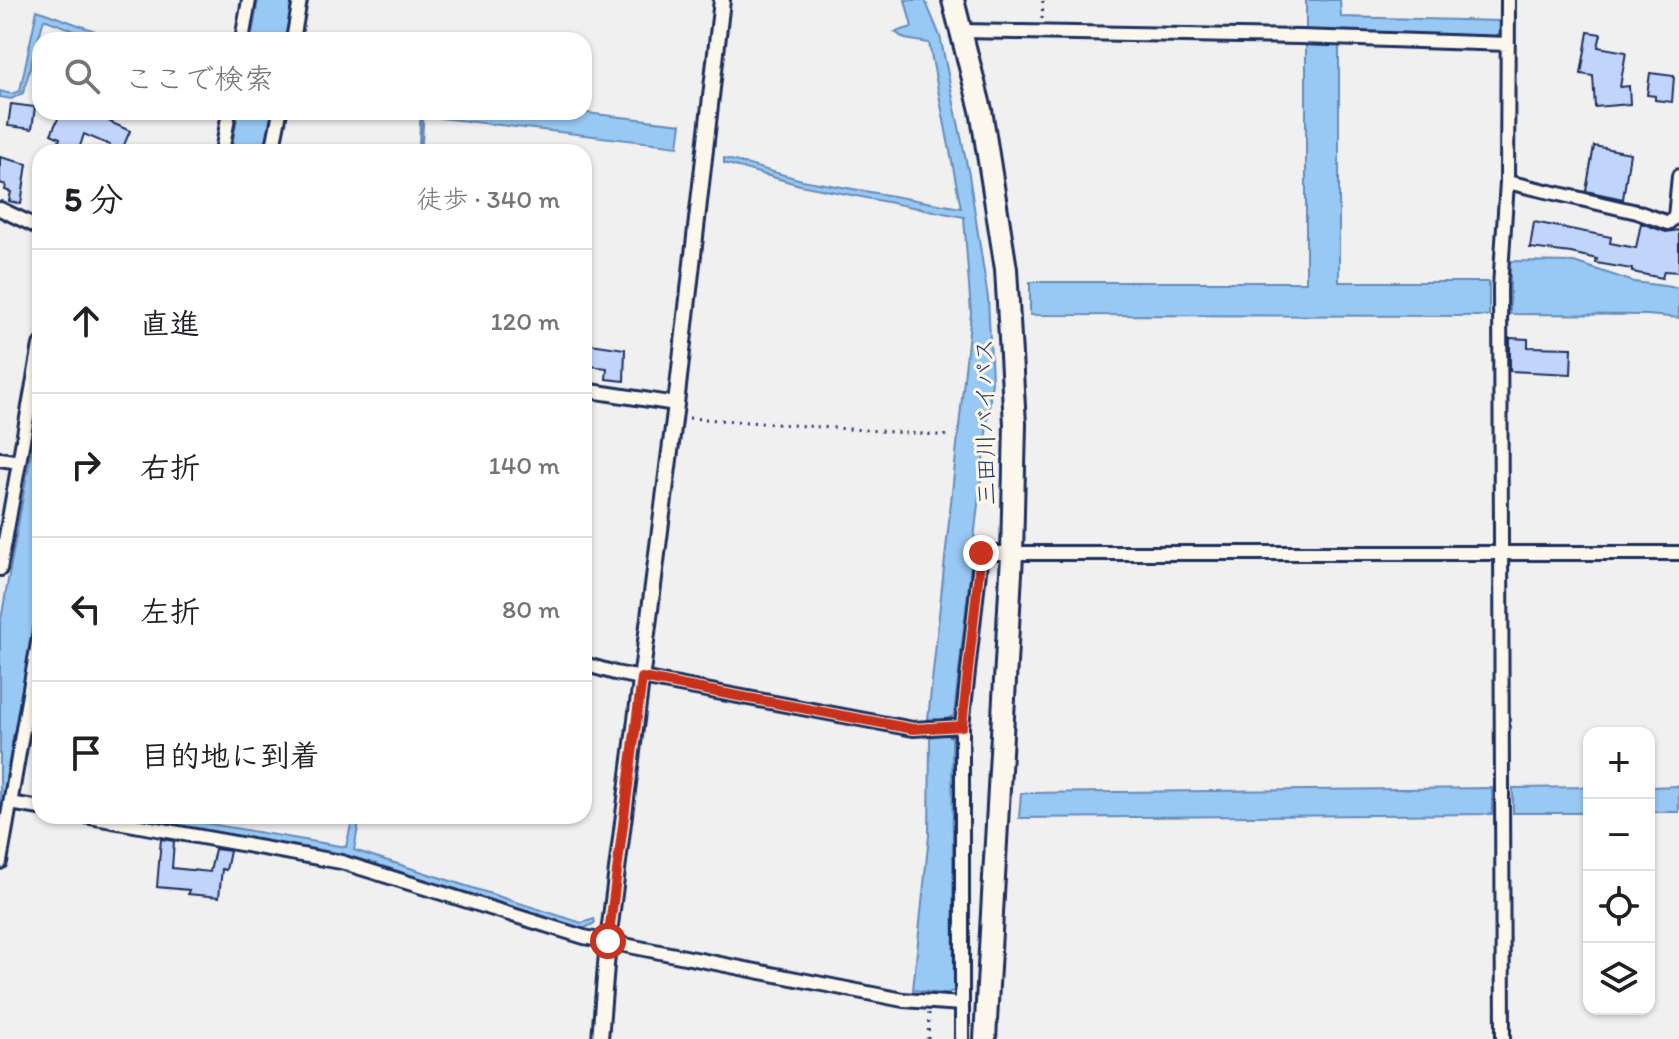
<!DOCTYPE html>
<html lang="ja">
<meta charset="utf-8">
<style>
:root{--surface:#fff;--page:#f6f6f6;--text:#202124;--muted:#757577;--line:#e0e0e0}
body{margin:0;font-family:Itim,"Klee One",sans-serif;background:var(--page);color:var(--text)}
.controls{position:absolute;right:24px;bottom:24px;display:grid;overflow:hidden;border-radius:16px;box-shadow:0 2px 6px #0004}
.controls button{width:72px;height:72px;display:grid;place-items:center;padding:0;border:0;border-bottom:2px solid var(--line);background:var(--surface);color:var(--text);font:40px sans-serif}
.stop{position:absolute;width:24px;height:24px;margin:-18px;border:6px solid #c8321e;border-radius:50%;background:#fff}
.stop.end{background:#c8321e;border-color:#fff;box-shadow:0 2px 8px #0008}
.list{margin:0;padding:0;list-style:none}
h2{display:flex;justify-content:space-between;align-items:center;height:104px;margin:0;padding:0 32px;font-size:34px}
h2 small{font-size:26px;font-weight:400;color:var(--muted)}
.list li{display:grid;grid-template-columns:52px 1fr auto;gap:24px;align-items:center;box-sizing:border-box;height:144px;padding:0 32px;border-top:2px solid var(--line)}
.list b{display:block;font-size:30px;white-space:nowrap}
.list em{font-size:26px;font-style:normal;color:var(--muted)}
.icon{flex:none;width:44px;height:44px;fill:none;stroke:currentColor;stroke-width:2;stroke-linecap:round;stroke-linejoin:round}
.map{position:relative;flex:none;width:1679px;height:1039px;overflow:hidden}
.search{position:absolute;background:var(--surface);box-shadow:0 2px 6px #0004;left:32px;top:32px;width:560px;height:88px;display:flex;align-items:center;gap:20px;box-sizing:border-box;padding:0 28px;border-radius:24px;color:var(--muted);font-size:30px}
.panel{position:absolute;background:var(--surface);box-shadow:0 2px 6px #0004;left:32px;top:144px;width:560px;height:680px;border-radius:24px}
.map>svg:first-child{display:block}
.water{fill:#98c8f4;stroke:#668bb8;stroke-width:2}
.lines{fill:none;stroke-linecap:round;stroke-linejoin:round}
.stream{stroke:#668bb8;stroke-width:5}
.building{fill:#c1d4fa;stroke:#1b2f5e;stroke-width:2}
.minor-casing{stroke:#1b2f5e;stroke-width:18}
.tertiary-casing{stroke:#1b2f5e;stroke-width:20}
.trunk-casing{stroke:#1b2f5e;stroke-width:26}
.path{stroke:#1b2f5e;stroke-width:3;stroke-dasharray:2 6;stroke-linecap:butt}
.minor{stroke:#fbf7ec;stroke-width:12}
.tertiary{stroke:#fbf7ec;stroke-width:14}
.trunk{stroke:#fbf7ec;stroke-width:20}
.route{stroke:#c8321e;stroke-width:10}
.labels{text-anchor:middle;dominant-baseline:central;stroke-width:6;stroke-linejoin:round;paint-order:stroke}
.street-label{font-size:24px;fill:#1b2f5e;stroke:#fbf7ec}
</style>
<div class="map">
<svg width="1679" height="1039" viewBox="0 0 1679 1039">
<rect width="100%" height="100%" fill="#eff0ef"/>
<filter id="ink" filterUnits="userSpaceOnUse"><feTurbulence type="fractalNoise" baseFrequency=".0125" numOctaves="2"/><feDisplacementMap in="SourceGraphic" scale="16" xChannelSelector="R" yChannelSelector="G"/><feConvolveMatrix kernelMatrix="1 2 1 2 8 2 1 2 1" color-interpolation-filters="sRGB"/></filter>
<g filter="url(#ink)">
<path class="water" d="M258,0H292L285,40H251Z
M905,0H925L940,36L969,175L988,298L992,381L954,715L945,721L928,719L971,313L964,217L800,185L724,163V158L802,180L961,208L929,43L905,39L895,32L912,27Z
M1306,0H1340L1341,17L1501,21V36L1306,31Z
M37,10L120,40H98L44,19L23,93L11,99L0,97V91L11,94L20,91Z
M1306,42L1339,43V282H1489V316L1030,315V282H1306Z
M238,112H272L265,152H231Z
M389,112H578L681,124L678,146Z
M1510,261L1574,262L1634,282L1679,288V318L1647,315L1510,314Z
M40,403V591L0,812V625Z
M945,734L952,737L954,991L944,994L913,990L929,836L930,737Z
M1679,786V812H1649V787Z
M1589,787V813H1513V788Z
M1492,788V814L1019,818L1021,793Z
M123,816H163L346,847L353,816H360L354,850L582,923L594,919L595,923L583,929L343,854Z"/>
<g class="lines">
<path class="stream" d="M420,152L422,116"/>
</g>
<path class="building" d="M1588,32L1601,34L1598,47L1626,52L1620,87L1629,86L1630,104L1595,107L1593,76L1581,74Z
M1650,73L1674,76L1672,102L1655,100V96L1647,95Z
M11,104L35,107L32,129L8,126Z
M61,112H104L112,116L110,122L130,131L121,152H107L110,145L84,134L78,152H56L60,138L51,134Z
M1594,146L1630,153L1623,199L1586,191Z
M0,157L27,164L21,204L9,201L11,192L5,190L6,185L0,183Z
M1534,222L1611,237L1610,243L1636,248L1641,223L1666,232L1679,230V272L1664,271L1662,278L1632,272V269L1596,263L1597,259L1571,253L1530,248Z
M1510,338L1528,339V347L1572,348L1571,374L1510,371Z
M584,343L625,349L624,381L606,379L607,368L584,365Z
M161,839L174,841L172,868L210,872L215,849L230,851L226,870L222,869L219,897L188,894L189,890L157,887Z"/>
<g class="lines">
<defs>
<path id="minor" d="M962,31L1300,37L1508,44
M242,40L249,0
M293,40L300,0
M222,152L229,112
M272,152L280,112
M1507,182L1637,212L1668,223L1675,217L1679,176
M0,209L40,228
M584,390L676,404
M0,459L19,462
M0,569L40,345
M584,664L615,673L913,729L962,726L981,553H1679
M10,803L40,808
M84,816L341,862L584,937L903,1000L962,1004V1039
M0,862L40,631
M962,1004V726
M1503,1039L1500,287L1507,182L1508,0"/>
<path id="tertiary" d="M600,1039L608,941L676,404L722,0"/>
<path id="trunk" d="M953,0L981,110L1006,269L1015,424L1012,555L985,1039"/>
</defs>
<use href="#minor" class="minor-casing"/>
<use href="#tertiary" class="tertiary-casing"/>
<use href="#trunk" class="trunk-casing"/>
<path class="path" d="M1042,19L1043,0
M689,418L952,436
M928,1039L929,1013"/>
<use href="#minor" class="minor"/>
<use href="#tertiary" class="tertiary"/>
<use href="#trunk" class="trunk"/>
</g>
</g>
<g class="lines" filter="url(#ink)">
<path class="route" d="M608,941L642,678L913,729L962,726L981,553"/>
</g>
<g class="labels">
<g class="street-label">
<text transform="translate(985 422) rotate(-91)">三田川バイパス</text>
</g>
</g>
</svg>
<div class="controls">
<button>+</button>
<button>−</button>
<button><svg class="icon" aria-label="locate" viewBox="0 0 24 24"><circle cx="12" cy="12" r="6"/><path d="M12 2v4M12 18v4M2 12h4M18 12h4"/></svg></button>
<button><svg class="icon" aria-label="layers" viewBox="0 0 24 24"><path d="M12 4l9 5-9 5-9-5zM3 14l9 5 9-5"/></svg></button>
</div>
<div class="stop" style="left:608px;top:941px"></div>
<div class="stop end" style="left:981px;top:553px"></div>
<div class="search"><svg class="icon" aria-label="search" viewBox="0 0 24 24"><circle cx="10" cy="10" r="6"/><path d="M15 15l6 6"/></svg>ここで検索</div>
<section class="panel">
<h2>5 分<small>徒歩 · 340 m</small></h2>
<ul class="list">
<li><svg class="icon" aria-label="ahead" viewBox="0 0 24 24"><path d="M12 20V5M6 11l6-6 6 6"/></svg><div><b>直進</b></div><em>120 m</em></li>
<li><svg class="icon" aria-label="right" viewBox="0 0 24 24"><path d="M7 20v-9h11M14 6l5 5-5 5"/></svg><div><b>右折</b></div><em>140 m</em></li>
<li><svg class="icon" aria-label="left" viewBox="0 0 24 24"><path d="M17 20v-9H6M10 6l-5 5 5 5"/></svg><div><b>左折</b></div><em>80 m</em></li>
<li><svg class="icon" aria-label="arrive" viewBox="0 0 24 24"><path d="M6 21V4h12l-3 4 3 4H6"/></svg><div><b>目的地に到着</b></div></li>
</ul>
</section>
</div>
